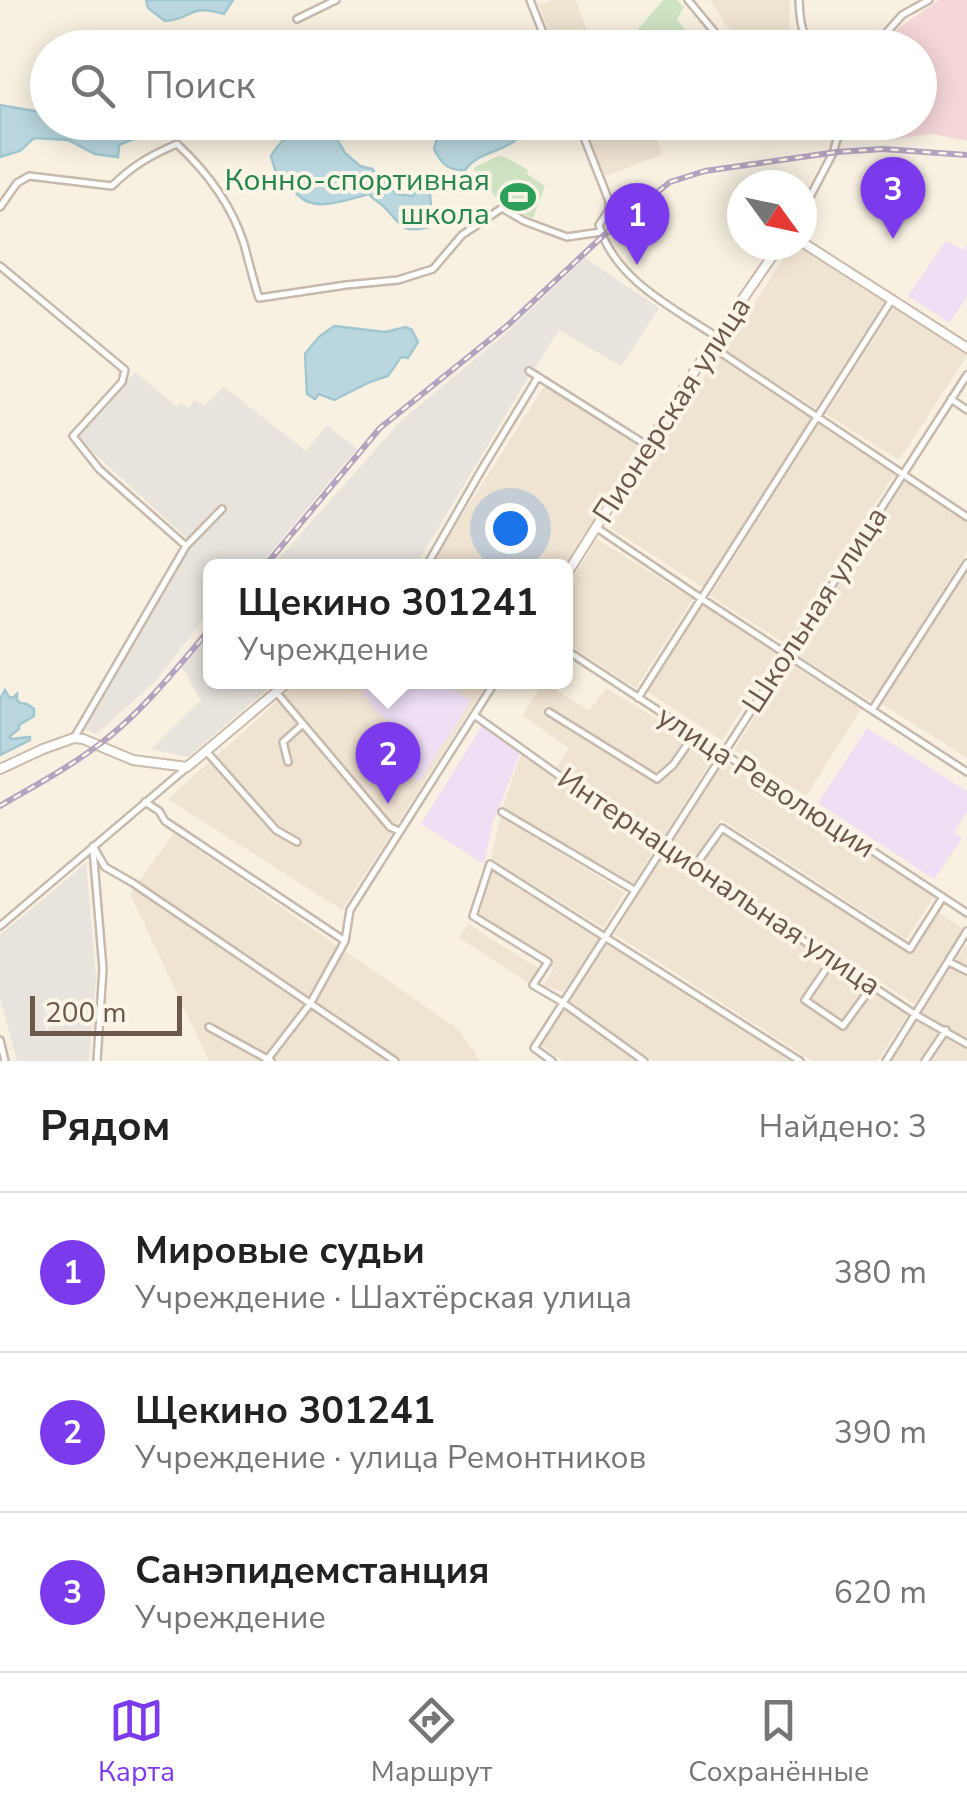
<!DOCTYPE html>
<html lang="ru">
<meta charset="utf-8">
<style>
:root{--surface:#fff;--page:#f2f2f2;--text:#222;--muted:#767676;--line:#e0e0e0;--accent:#7c3aed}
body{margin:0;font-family:"Nunito Sans",sans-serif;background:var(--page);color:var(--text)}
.compass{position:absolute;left:727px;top:170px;width:90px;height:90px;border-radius:50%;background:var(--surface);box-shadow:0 5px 25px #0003;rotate:123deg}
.scale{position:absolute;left:30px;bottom:25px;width:152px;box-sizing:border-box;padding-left:10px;border:5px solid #6c594c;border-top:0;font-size:28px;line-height:35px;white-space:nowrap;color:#6c594c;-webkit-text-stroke:8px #fcf5e7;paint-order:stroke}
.you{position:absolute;left:510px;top:528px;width:35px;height:35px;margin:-25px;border:8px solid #fff;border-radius:50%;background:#1a73e8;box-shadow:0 0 0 15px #1a73e833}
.badge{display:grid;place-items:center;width:65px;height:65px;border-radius:50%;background:var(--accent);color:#fff;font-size:32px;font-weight:700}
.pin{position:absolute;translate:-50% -82px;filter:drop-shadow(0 2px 5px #0008)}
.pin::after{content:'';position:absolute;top:52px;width:35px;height:30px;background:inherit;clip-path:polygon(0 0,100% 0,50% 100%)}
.popup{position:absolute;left:203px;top:559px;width:370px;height:130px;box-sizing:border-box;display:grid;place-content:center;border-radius:15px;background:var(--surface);filter:drop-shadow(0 2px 8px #0005);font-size:32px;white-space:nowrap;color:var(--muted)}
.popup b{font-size:38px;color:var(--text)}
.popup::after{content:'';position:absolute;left:50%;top:100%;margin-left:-20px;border:20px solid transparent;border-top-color:var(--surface)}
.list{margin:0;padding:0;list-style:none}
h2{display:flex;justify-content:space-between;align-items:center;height:130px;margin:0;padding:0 40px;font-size:42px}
h2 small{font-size:32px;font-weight:400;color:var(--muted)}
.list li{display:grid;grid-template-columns:65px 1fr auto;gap:30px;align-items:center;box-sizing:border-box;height:160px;padding:0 40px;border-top:2px solid var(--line)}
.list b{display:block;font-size:38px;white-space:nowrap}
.list p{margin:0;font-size:32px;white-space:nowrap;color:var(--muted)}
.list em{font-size:32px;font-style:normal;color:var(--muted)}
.icon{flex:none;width:55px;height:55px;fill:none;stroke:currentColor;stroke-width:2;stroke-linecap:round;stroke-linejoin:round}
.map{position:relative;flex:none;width:967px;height:1061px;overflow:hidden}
.search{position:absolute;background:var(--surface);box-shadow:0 5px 25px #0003;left:30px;right:30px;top:30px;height:110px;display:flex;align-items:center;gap:25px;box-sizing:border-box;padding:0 35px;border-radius:55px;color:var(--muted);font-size:38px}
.sheet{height:610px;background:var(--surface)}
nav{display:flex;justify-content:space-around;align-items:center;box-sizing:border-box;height:140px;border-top:2px solid var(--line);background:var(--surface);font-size:28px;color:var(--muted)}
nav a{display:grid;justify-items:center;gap:5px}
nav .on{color:var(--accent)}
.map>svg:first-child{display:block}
.residential{fill:#efe3d2}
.industrial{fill:#e8e3dd}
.education{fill:#eedff4}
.medical{fill:#f5d7d9}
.green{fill:#cfe3c3}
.water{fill:#bad7df;stroke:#a1c6cf;stroke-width:2.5}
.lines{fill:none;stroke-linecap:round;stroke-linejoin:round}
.street-casing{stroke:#c7b9ab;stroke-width:10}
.secondary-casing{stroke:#ccbbab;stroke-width:12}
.street{stroke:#fff;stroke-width:5}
.secondary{stroke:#fff;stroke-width:8}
.rail-casing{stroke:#b4a3bf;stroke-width:6}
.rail{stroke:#fcf5e7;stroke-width:2.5;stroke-dasharray:8;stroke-linecap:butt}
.labels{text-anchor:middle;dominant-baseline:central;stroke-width:8;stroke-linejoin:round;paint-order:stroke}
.leisure-label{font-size:30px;fill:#27864d;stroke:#fcf5e7;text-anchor:end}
.street-label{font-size:30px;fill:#6c594c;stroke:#fcf5e7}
</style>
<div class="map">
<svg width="967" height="1061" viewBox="0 0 967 1061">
<rect width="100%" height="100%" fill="#f8f1e2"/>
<path class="residential" d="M553,0H576L593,47H554L539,5Z
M710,0H790V47L728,28Z
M583,123H651L662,155L602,177Z
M792,245H802L886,298L816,408L725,350Z
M895,306L967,351V356L899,460L826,414Z
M717,357L812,418L704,588L609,527Z
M545,385L642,446L565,566H441L433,561Z
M819,423L896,472L786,644L710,596Z
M904,479L967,519V552L872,702L794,653Z
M597,539L693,599L636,688L566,643V589Z
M967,571V758L882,704Z
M701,604L778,653L722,740L646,691Z
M789,663L861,709L806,796L734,750Z
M299,682H488L342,910L168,799Z
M544,682L589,711L606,688L715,754L662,839L557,767L569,748L522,715Z
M521,755L658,844L632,885L502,809Z
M723,761L934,897L906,939L721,819L695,859L671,843Z
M501,816L625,893L603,928L491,858Z
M725,830L911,952L938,912L963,929L914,1004L702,865Z
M174,833L458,1029L481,1061H209L130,894Z
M665,850L910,1012L877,1061H812L615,934Z
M493,870L600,937L563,992L543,986L554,968L478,920Z
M468,924L541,970L532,985L459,938Z
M607,941L796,1061H653L568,1002Z
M967,944V1061H888Z
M564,1009L637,1061H563L539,1044Z"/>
<path class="industrial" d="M585,258L659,308L621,366L559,330L526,381L421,557L409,566H272L401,421L504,335Z
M135,372L177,407L181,403L189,408L194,400L204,406L224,387L306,451L327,425L357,449L259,566H210V615H207L154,683L96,734L80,728L192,543L83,443L80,435Z
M210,633V682H276L188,757L151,749L201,700L181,665Z
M86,863L96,977L89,1061H17L0,997V935Z"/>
<path class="education" d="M946,241L964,250L967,245V296L950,323L908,296Z
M354,682H442L471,701L419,782L375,753L392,726L368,702L369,700Z
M482,726L521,751L493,822L484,864L421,824Z
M867,728L967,791V812L954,833L962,838L934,879L818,803Z"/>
<path class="medical" d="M939,0H967V141L933,134L886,140L846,132L850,123L920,122V48L882,47L900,27Z"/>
<path class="green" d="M663,0H677L684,7L677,19L698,47H671L668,43C657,48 651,49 641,43L638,47H623Z
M498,156L507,158L528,170L527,174L545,186L533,218L504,207L474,170L475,167Z"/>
<path class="water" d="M146,0H233L224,14C187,3 195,19 165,21L148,8Z
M0,105L40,112L47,111L48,122L156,123L151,132L119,145L118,157L95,154L68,140L34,138L20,151L0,157Z
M437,123H516L518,138C501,154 480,150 465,170C448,171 441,163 434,149L439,131Z
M316,126L332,130L345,153L360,166L372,169L396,194L413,196L424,183L429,185L431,205L429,227C403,233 404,228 387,210C382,203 375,202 369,194C348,199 316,213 299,196C290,188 287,180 276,173L271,156C284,135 293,131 316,126Z
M334,326L385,332L406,327L412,330L418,342L408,358L401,357L388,376L370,382L334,400L319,394L315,399L307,394L305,354L319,337Z
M5,690L9,697L13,698L17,694V700L20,703L27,704L34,709V716L19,725V729L9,737L11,739L30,737V740L0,755V699Z"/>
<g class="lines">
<defs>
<path id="street" d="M530,0L549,48
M688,0L717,35
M799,0C800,17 800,36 815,48
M297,19L336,0
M873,48L902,15L929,0
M578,122L609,201V210L599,225C614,279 673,308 717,337
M0,207L17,183L29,176L112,186C132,166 151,155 177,144C206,171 232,206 244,244C249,262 253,280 259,298L346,285L398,280L433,269L462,235L502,208L524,221L567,237L601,232
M802,212L833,153L842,122
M0,266L125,370L122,382L73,436L99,469L186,546L74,738
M711,348L717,350L967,517
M529,371L648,446
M951,399L967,410
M597,528L702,599L967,772
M186,546L222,509
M427,565L482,469L538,377
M566,650L967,913
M276,692L390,827L399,831
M638,698L891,301
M872,710L967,563
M549,712L657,779L673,765L694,735
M474,715L692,870L721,886L916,1015L967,1044
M206,751L276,830L297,842
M288,762L283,742L303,724
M145,802L159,811L165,821L345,941
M502,812L634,890
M93,846L105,867L133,883L395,1061
M93,849L103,969L97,1061
M692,870L722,828L910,949L943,897
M0,926L185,769
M833,959L805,1000L843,1026L873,985
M949,962L967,971
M209,1027L271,1061
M0,1040L5,1061
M266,1061L310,1004L345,941L350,910L495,682
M552,1061L534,1048L967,375
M644,1061L562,1002L533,985L548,962L473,916L490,864L800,1061
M886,1061L967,931
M925,1061L946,1030"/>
<path id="secondary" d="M802,242L967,348
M426,566H429
M566,575L713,342L780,245
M0,769L43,749L74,738L83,739L133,760L187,767L288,682"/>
</defs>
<use href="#street" class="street-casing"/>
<use href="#secondary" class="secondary-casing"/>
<use href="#street" class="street"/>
<use href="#secondary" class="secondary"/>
<defs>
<path id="rail" d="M265,566L380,428L508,325L604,235L670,182L705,171L837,152L883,149L967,155
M0,806C34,786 70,767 101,743C140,714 178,667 210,629"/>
</defs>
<use href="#rail" class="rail-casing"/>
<use href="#rail" class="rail"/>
</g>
<defs>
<symbol id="stadium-bare" viewBox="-9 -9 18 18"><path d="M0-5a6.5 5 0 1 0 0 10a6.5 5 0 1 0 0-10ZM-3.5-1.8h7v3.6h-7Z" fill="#2e9e5b" stroke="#fcf5e7" stroke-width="2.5" paint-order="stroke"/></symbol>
</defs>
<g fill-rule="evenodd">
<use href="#stadium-bare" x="493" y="172" width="50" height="50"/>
</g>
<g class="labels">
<g class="leisure-label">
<text x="490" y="180">Конно-спортивная<tspan x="490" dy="34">школа</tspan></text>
</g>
<g class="street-label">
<text transform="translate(672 410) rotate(-57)">Пионерская улица</text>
<text transform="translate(815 610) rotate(-57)">Школьная улица</text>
<text transform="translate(766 782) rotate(33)">улица Революции</text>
<text transform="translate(719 882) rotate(34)">Интернациональная улица</text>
</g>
</g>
</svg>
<svg class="compass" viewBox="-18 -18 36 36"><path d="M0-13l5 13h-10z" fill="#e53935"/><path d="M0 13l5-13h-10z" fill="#767676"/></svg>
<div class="scale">200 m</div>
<div class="you"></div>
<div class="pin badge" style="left:637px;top:265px">1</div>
<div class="pin badge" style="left:388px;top:804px">2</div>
<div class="popup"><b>Щекино 301241</b>Учреждение</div>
<div class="pin badge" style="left:893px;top:239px">3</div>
<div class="search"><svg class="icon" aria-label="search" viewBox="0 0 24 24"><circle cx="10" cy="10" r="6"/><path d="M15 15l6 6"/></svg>Поиск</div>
</div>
<section class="sheet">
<h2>Рядом<small>Найдено: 3</small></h2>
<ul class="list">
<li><span class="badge">1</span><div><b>Мировые судьи</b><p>Учреждение · Шахтёрская улица</p></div><em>380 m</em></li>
<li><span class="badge">2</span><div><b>Щекино 301241</b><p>Учреждение · улица Ремонтников</p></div><em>390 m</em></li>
<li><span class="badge">3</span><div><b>Санэпидемстанция</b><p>Учреждение</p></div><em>620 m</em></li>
</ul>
</section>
<nav>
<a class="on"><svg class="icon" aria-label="map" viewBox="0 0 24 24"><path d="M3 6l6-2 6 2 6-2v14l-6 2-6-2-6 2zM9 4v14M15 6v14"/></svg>Карта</a>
<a><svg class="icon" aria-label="directions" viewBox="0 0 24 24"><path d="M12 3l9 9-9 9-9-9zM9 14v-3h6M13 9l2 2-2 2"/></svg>Маршрут</a>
<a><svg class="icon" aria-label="saved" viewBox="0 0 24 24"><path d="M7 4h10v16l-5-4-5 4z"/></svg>Сохранённые</a>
</nav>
